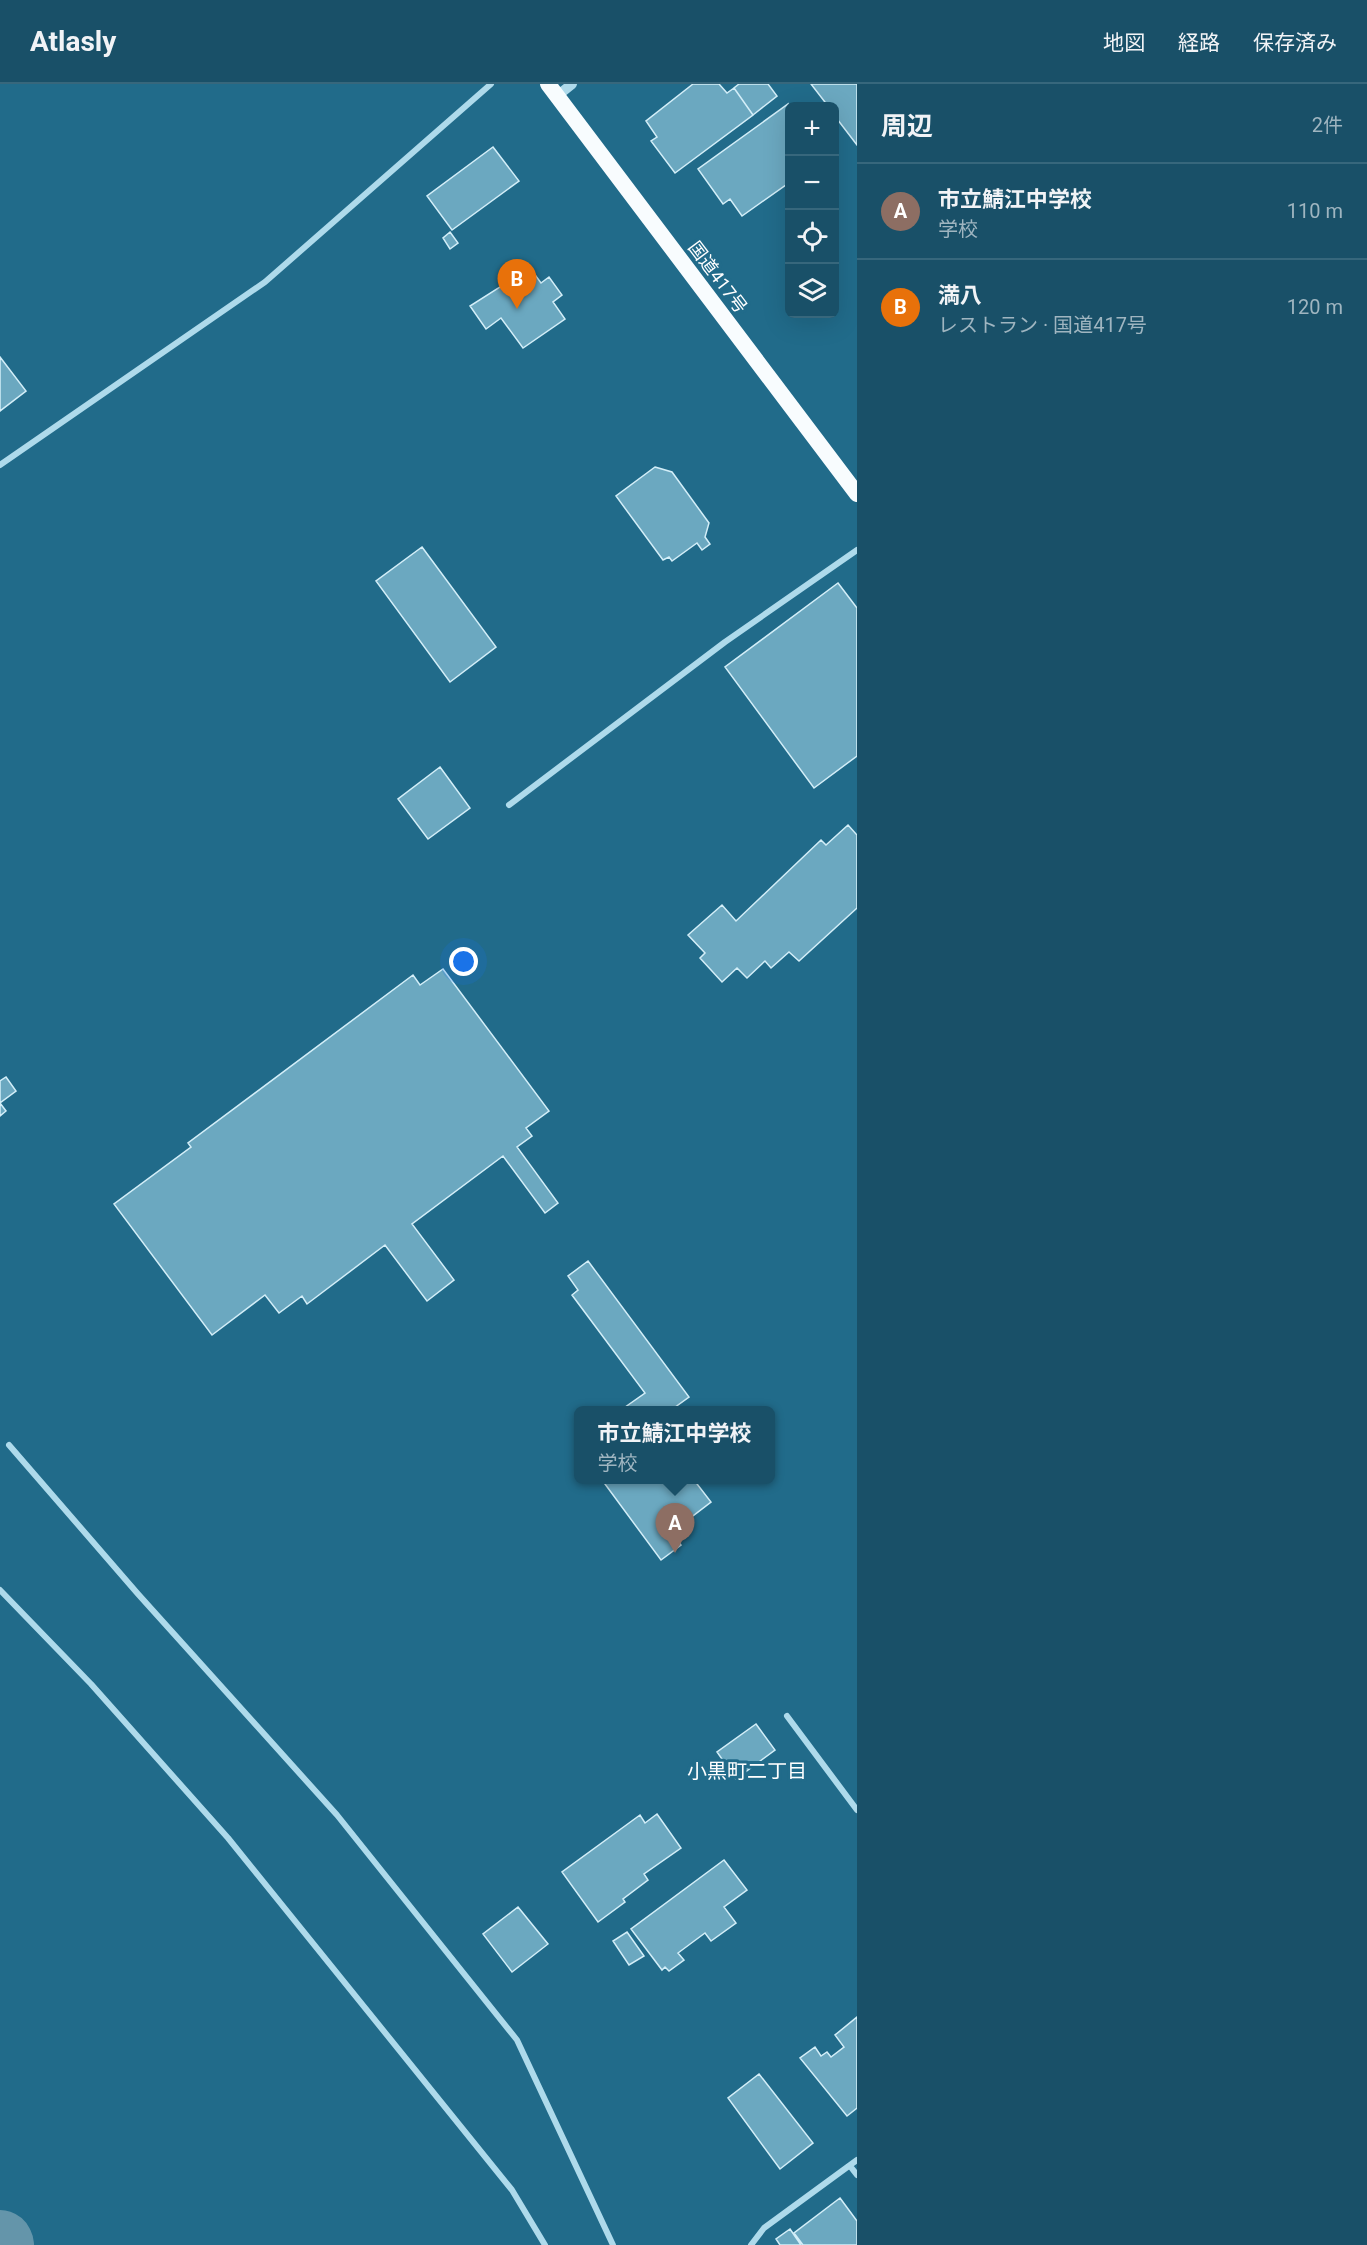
<!DOCTYPE html>
<html lang="ja">
<meta charset="utf-8">
<style>
:root{--surface:#195068;--page:#265a71;--text:#f1f3f6;--muted:#9fb5c0;--line:#37677c;--accent:#f7ac70}
body{margin:0;font-family:Roboto,"Noto Sans JP",sans-serif;background:var(--page);color:var(--text)}
.controls{position:absolute;right:18px;top:18px;display:grid;overflow:hidden;border-radius:9px;box-shadow:0 6px 24px #0002}
.controls button{width:54px;height:54px;display:grid;place-items:center;padding:0;border:0;border-bottom:2px solid var(--line);background:var(--surface);color:var(--text);font:30px sans-serif}
.you{position:absolute;left:464px;top:878px;width:21px;height:21px;margin:-15px;border:4px solid #fff;border-radius:50%;background:#1a73e8;box-shadow:0 0 0 9px #1a73e833}
.badge{display:grid;place-items:center;width:39px;height:39px;border-radius:50%;background:var(--accent);color:#fff;font-size:20px;font-weight:700}
.pin{position:absolute;translate:-50% -50px;filter:drop-shadow(0 2px 3px #0008)}
.pin::after{content:'';position:absolute;top:32px;width:21px;height:18px;background:inherit;clip-path:polygon(0 0,100% 0,50% 100%)}
.popup{position:absolute;left:574px;top:1322px;width:201px;height:78px;box-sizing:border-box;display:grid;place-content:center;border-radius:9px;background:var(--surface);filter:drop-shadow(0 2px 4px #0005);font-size:20px;white-space:nowrap;color:var(--muted)}
.popup b{font-size:22px;color:var(--text)}
.popup::after{content:'';position:absolute;left:50%;top:100%;margin-left:-12px;border:12px solid transparent;border-top-color:var(--surface)}
.list{margin:0;padding:0;list-style:none}
h2{display:flex;justify-content:space-between;align-items:center;height:78px;margin:0;padding:0 24px;font-size:26px}
h2 small{font-size:20px;font-weight:400;color:var(--muted)}
.list li{display:grid;grid-template-columns:39px 1fr auto;gap:18px;align-items:center;box-sizing:border-box;height:96px;padding:0 24px;border-top:2px solid var(--line)}
.list b{display:block;font-size:22px;white-space:nowrap}
.list p{margin:0;font-size:20px;white-space:nowrap;color:var(--muted)}
.list em{font-size:20px;font-style:normal;color:var(--muted)}
.icon{flex:none;width:33px;height:33px;fill:none;stroke:currentColor;stroke-width:2;stroke-linecap:round;stroke-linejoin:round}
.map{position:relative;flex:none;width:857px;height:2161px;overflow:hidden}
header{display:flex;align-items:center;gap:36px;box-sizing:border-box;height:84px;padding:0 30px;background:var(--surface);border-bottom:2px solid var(--line)}
header strong{font-size:28px}
nav{display:flex;gap:33px;margin-inline-start:auto;font-size:21px}
main{display:flex}
aside{flex:1;background:var(--surface)}
.map>svg:first-child{display:block}
.lines{fill:none;stroke-linecap:round;stroke-linejoin:round}
.river{stroke:#6495aa;stroke-width:66}
.building{fill:#6ba8c0;stroke:#d3eef8;stroke-width:1.5}
.minor{stroke:#aedaeb;stroke-width:6}
.tertiary{stroke:#aedaeb;stroke-width:10}
.trunk{stroke:#f8fcfe;stroke-width:16}
.labels{text-anchor:middle;dominant-baseline:central;stroke-width:6;stroke-linejoin:round;paint-order:stroke}
.street-label{font-size:18px;fill:#fff;stroke:#216b8a}
.neighbourhood-label{font-size:20px;fill:#fff;stroke:#216b8a}
</style>
<header>
<strong>Atlasly</strong>
<nav><a>地図</a><a>経路</a><a>保存済み</a></nav>
</header>
<main>
<div class="map">
<svg width="857" height="2161" viewBox="0 0 857 2161">
<rect width="100%" height="100%" fill="#216b8a"/>
<g class="lines">
<path class="river" d="M0,2159L1,2161"/>
</g>
<path class="building" d="M693,0H719L727,9L734,4L753,31L675,89L651,57L657,53L646,37Z
M739,0H768L777,12L753,31L734,4Z
M811,0H857V61L834,31V22H828Z
M788,20L790,98L742,132L730,115L723,120L698,85Z
M493,63L519,97L452,146L427,112Z
M450,148L458,159L450,165L443,154Z
M530,184L541,199L549,193L562,211L553,218L565,235L523,264L501,234L486,245L470,222Z
M0,273L26,307L0,327Z
M655,383L672,388L709,439L705,453L710,460L702,466L697,459L672,477L669,473L663,476L616,412Z
M422,463L496,563L450,598L376,497Z
M838,499L857,524V672L814,704L725,583Z
M440,683L470,724L428,755L398,715Z
M848,741L857,751V824L799,877L789,868L771,884L765,877L747,894L737,884L722,898L700,874L705,869L688,851L722,821L736,837L821,756L826,761Z
M443,885L549,1027L526,1044L532,1052L517,1063L558,1119L545,1129L503,1072L412,1140L454,1196L427,1217L385,1161L307,1220L302,1212L279,1229L265,1211L212,1251L114,1120L191,1063L188,1059L413,891L420,901Z
M6,993L16,1007L0,1019L6,1027L0,1032V997Z
M588,1177L689,1313L671,1326H621L645,1309L572,1211L578,1206L568,1192Z
M602,1396H694L711,1418L672,1448L681,1461L661,1476Z
M756,1640L775,1666L736,1695L717,1668Z
M657,1730L681,1764L644,1790L648,1796L623,1815L625,1818L598,1838L562,1788L640,1731L645,1739Z
M724,1776L747,1806L724,1823L736,1839L711,1857L705,1849L678,1869L684,1876L669,1887L665,1883L662,1886L631,1845Z
M518,1823L548,1860L512,1888L483,1850Z
M627,1848L644,1872L629,1881L613,1857Z
M857,1933V2024L847,2032L800,1974L815,1963L821,1972L827,1968L831,1973L844,1963L835,1951Z
M759,1990L813,2059L780,2085L728,2014Z
M840,2114L857,2137V2161H803L794,2149Z
M790,2145L801,2161H780L776,2155Z"/>
<g class="lines">
<path class="minor" d="M0,381L265,198L491,0
M509,721L725,558L857,466
M9,1361L138,1510L337,1731L517,1956L613,2161
M0,1506L91,1600L228,1754L512,2106L545,2161
M787,1632L857,1726
M850,2082L857,2091
M751,2161L764,2144L857,2076"/>
<path class="tertiary" d="M557,12L572,0"/>
<path class="trunk" d="M548,0L857,410"/>
</g>
<g class="labels">
<g class="street-label">
<text transform="translate(718 193) rotate(53)">国道417号</text>
</g>
<g class="neighbourhood-label">
<text x="747" y="1687">小黒町二丁目</text>
</g>
</g>
</svg>
<div class="controls">
<button>+</button>
<button>−</button>
<button><svg class="icon" aria-label="locate" viewBox="0 0 24 24"><circle cx="12" cy="12" r="6"/><path d="M12 2v4M12 18v4M2 12h4M18 12h4"/></svg></button>
<button><svg class="icon" aria-label="layers" viewBox="0 0 24 24"><path d="M12 4l9 5-9 5-9-5zM3 14l9 5 9-5"/></svg></button>
</div>
<div class="you"></div>
<div class="pin badge" style="left:675px;top:1469px;background:#8d6e63">A</div>
<div class="popup"><b>市立鯖江中学校</b>学校</div>
<div class="pin badge" style="left:517px;top:225px;background:#e8710a">B</div>
</div>
<aside>
<h2>周辺<small>2件</small></h2>
<ul class="list">
<li><span class="badge" style="background:#8d6e63">A</span><div><b>市立鯖江中学校</b><p>学校</p></div><em>110 m</em></li>
<li><span class="badge" style="background:#e8710a">B</span><div><b>満八</b><p>レストラン · 国道417号</p></div><em>120 m</em></li>
</ul>
</aside>
</main>
